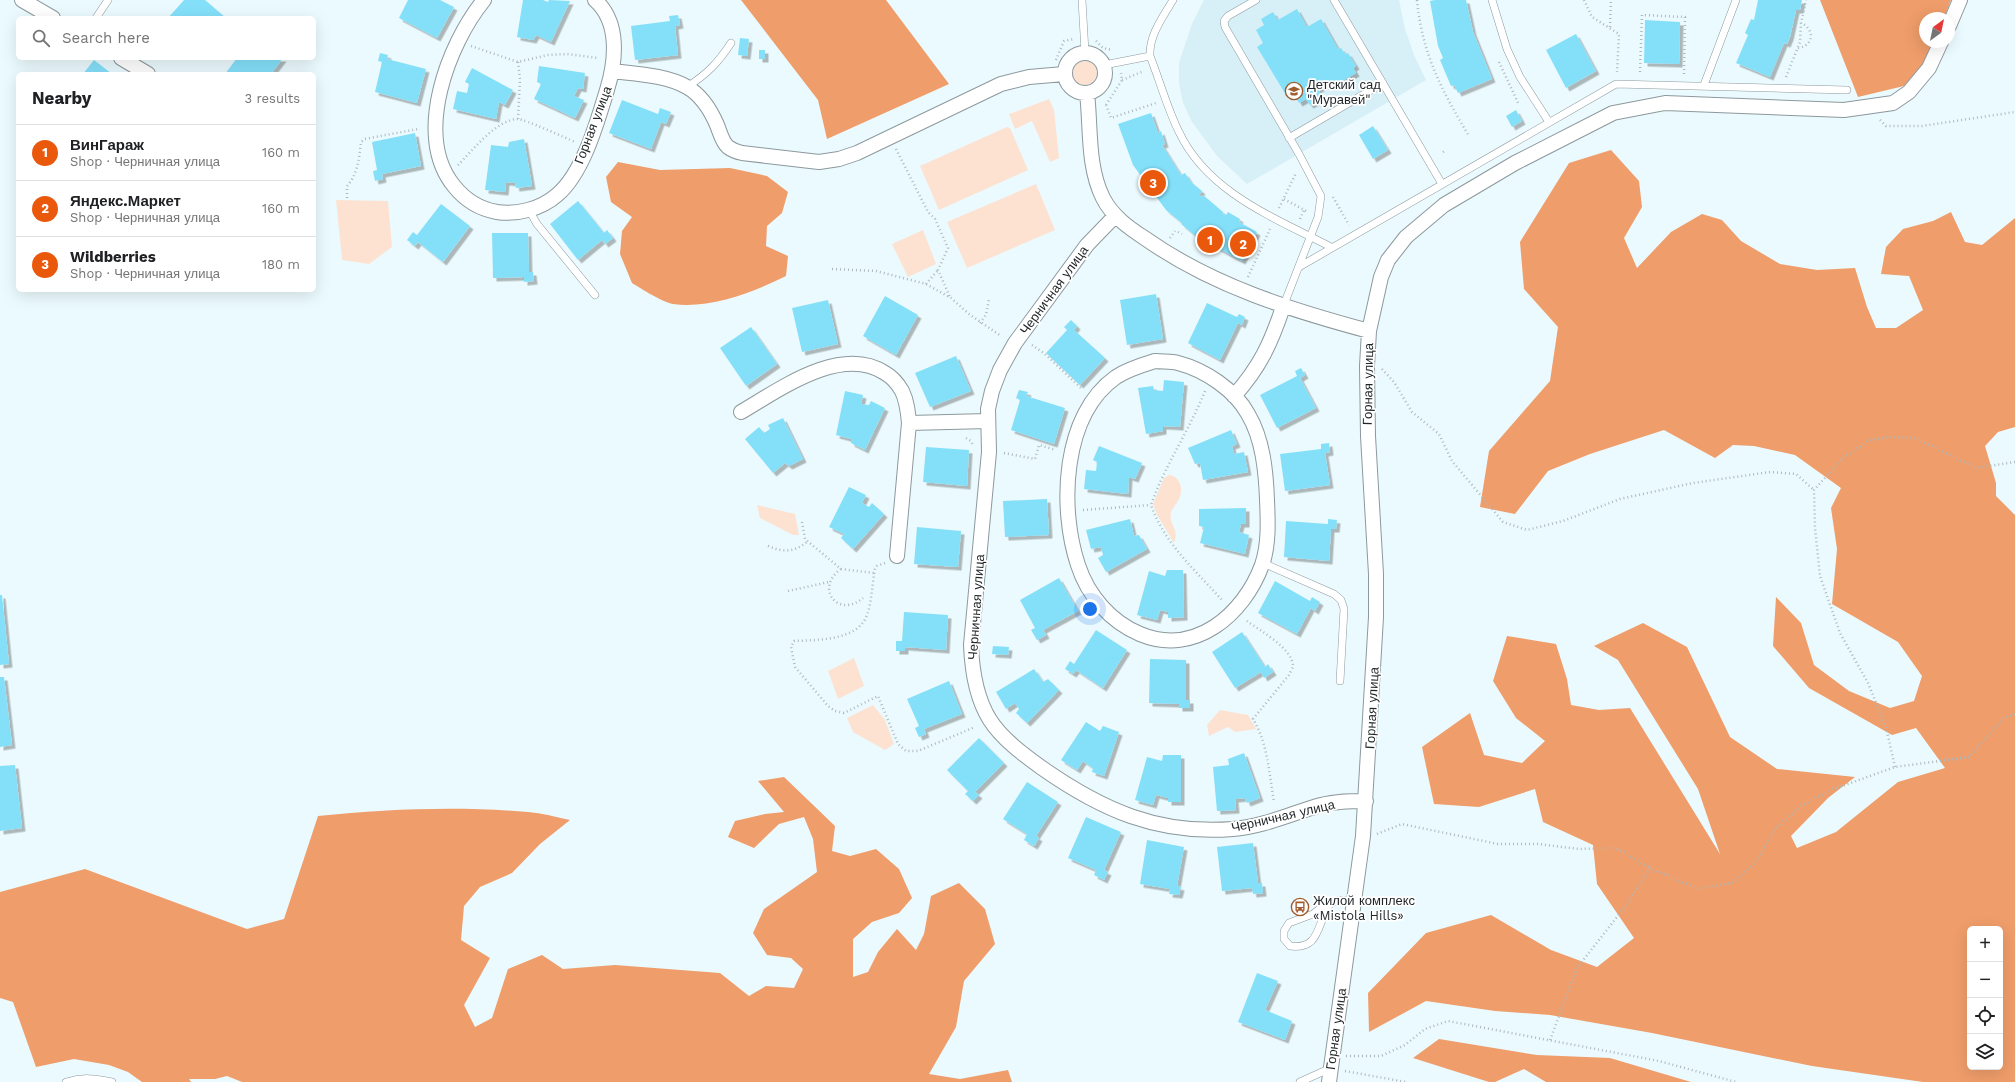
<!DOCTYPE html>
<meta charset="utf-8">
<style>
:root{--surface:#fff;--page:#f6f6f6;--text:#202124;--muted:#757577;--line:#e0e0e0;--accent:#ea580c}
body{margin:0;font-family:"Work Sans",sans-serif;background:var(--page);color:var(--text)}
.controls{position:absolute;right:12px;bottom:12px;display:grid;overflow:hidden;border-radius:6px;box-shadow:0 4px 16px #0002}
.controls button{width:36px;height:36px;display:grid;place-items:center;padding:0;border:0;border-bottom:1px solid var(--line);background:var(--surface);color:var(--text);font:20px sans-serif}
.compass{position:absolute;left:1919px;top:12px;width:36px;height:36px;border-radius:50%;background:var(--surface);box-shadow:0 4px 16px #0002;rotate:33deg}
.you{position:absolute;left:1090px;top:609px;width:14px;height:14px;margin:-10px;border:3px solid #fff;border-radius:50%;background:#1a73e8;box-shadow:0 0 0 6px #1a73e833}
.badge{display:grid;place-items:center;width:26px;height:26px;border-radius:50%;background:var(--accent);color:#fff;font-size:13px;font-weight:700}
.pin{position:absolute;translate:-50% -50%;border:2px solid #fff;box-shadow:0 1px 4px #0006}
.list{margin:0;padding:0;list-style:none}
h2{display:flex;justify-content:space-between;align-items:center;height:52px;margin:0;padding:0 16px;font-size:17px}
h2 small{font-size:13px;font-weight:400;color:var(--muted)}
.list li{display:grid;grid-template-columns:26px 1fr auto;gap:12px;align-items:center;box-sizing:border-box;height:56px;padding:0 16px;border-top:1px solid var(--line)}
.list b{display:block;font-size:15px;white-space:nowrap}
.list p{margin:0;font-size:13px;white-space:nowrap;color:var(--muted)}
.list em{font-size:13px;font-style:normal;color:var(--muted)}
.icon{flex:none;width:22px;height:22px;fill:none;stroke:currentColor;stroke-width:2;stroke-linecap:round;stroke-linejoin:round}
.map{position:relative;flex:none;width:2015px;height:1082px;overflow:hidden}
.search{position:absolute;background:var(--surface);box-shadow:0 4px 16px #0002;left:16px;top:16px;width:300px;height:44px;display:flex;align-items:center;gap:10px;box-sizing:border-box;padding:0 14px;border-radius:6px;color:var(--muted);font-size:15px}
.panel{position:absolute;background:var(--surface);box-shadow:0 4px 16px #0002;left:16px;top:72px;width:300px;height:220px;border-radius:6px}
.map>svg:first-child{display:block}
.built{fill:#d7eff6}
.green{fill:#fde2d2}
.forest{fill:#ef9d6a;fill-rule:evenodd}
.building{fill:#84e0f9;filter:url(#shadow)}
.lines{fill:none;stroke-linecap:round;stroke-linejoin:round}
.lane-casing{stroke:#8c999d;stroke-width:8}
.street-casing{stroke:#8c999d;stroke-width:16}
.path{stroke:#adb9bd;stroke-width:2.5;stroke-dasharray:1 3;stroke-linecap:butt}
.lane{stroke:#fff;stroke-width:7}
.street{stroke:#fff;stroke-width:14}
.labels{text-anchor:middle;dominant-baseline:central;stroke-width:3.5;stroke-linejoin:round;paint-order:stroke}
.poi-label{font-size:13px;fill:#1f2426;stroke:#fff;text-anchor:start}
.street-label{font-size:13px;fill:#1f2426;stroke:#fff}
</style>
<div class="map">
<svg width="2015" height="1082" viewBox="0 0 2015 1082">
<defs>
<filter id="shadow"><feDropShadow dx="3.5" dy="3.5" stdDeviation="0" flood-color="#0004"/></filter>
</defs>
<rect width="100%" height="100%" fill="#ebfafe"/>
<path class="built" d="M1204,0H1399L1405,29L1414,55L1426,80L1247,184L1217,156L1192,122L1183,103L1179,83V63L1192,24Z"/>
<path class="green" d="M1073 73a12 12 0 1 1 24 0a12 12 0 1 1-24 0Z
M1049,99L1054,110L1059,158L1050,162L1032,121L1015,129L1009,114Z
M1007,127L1010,128L1028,170L939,210L920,166Z
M1036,184L1055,230L967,268L947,222Z
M336,200L388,201L392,247L369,264L342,260Z
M923,230L936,264L908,277L892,244Z
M1169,475C1180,476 1184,489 1179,499C1177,504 1172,508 1171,513C1168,525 1180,528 1174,543L1157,515L1153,504L1164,478Z
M757,505L795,514L799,535H793L760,518Z
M854,658L864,686L838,699L828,671Z
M873,705L885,720L894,744L885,750L853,732L847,718Z
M1220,710L1248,715L1256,729L1235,732L1228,727L1209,736L1207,725Z"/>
<path class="forest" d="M741,0H886L949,84L827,139L818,100Z
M1820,0H1951L1944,18H1925V42H1935L1925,65L1904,86L1858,97Z
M1611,150L1639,181L1642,207L1624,238L1637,268L1671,232L1702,214L1722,220L1741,241L1780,264L1817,270L1855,268L1867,307L1876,328H1896L1923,310L1909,276L1881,274L1886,247L1903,229L1933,221L1951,212L1965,242L1982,245L2015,218V427L1998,432L1985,446L1996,483V496L2015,515V1082H1923L1812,1066L1652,1033L1550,1015L1495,1011L1426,1001L1369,1032L1368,993L1426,933L1491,915L1551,950L1597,967L1634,938L1597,884L1593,845L1543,822L1535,789L1479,807L1434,804L1422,747L1470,713L1484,755L1522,763L1545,741L1516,718L1493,681L1507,636L1556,644L1567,679L1571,705L1599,710L1630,708L1720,854L1698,789L1618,660L1594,646L1643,623L1687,647L1730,737L1777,769L1855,777L1828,798L1791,836L1797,848L1836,832L1898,782L1945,768L1916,728L1892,735L1809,688L1773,646L1776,597L1801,623L1814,665L1849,691L1890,708L1914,701L1922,676L1898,642L1832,604L1837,549L1831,508L1841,488L1795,455L1754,446L1733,445L1715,458L1664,430L1590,454L1548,471L1515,514L1480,507L1489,451L1550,381L1558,327L1524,289L1520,242L1569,163ZM1970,929H2000V1067H1970Z
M618,162L660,170L730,168L767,176L788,192L782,213L767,226L766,246L788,256L786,276C754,292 710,309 673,304C662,302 642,289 632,283L620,254L622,231L632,217L611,202L606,177Z
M784,777L835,826L832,851L850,856L876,849L899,869L912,898L899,913L872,922L853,939V977L868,972L878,952L897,929L916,950L924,934L931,896L959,883L985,909L995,944L964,981L956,1027L929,1074L960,1079L1008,1070L1012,1082H242L227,1076L215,1079H189L191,1082H142L128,1072L109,1065L74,1059L36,1067L13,1002L0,998V892L85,869L247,929L284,919L318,816C387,809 458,806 528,812C542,813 556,817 570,820L540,844L512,873L480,887L464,906L461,940L490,958L464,1005L475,1027L492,1018L508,969L542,955L563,969L615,965L720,973L749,996L766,986L794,988L803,969L791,958L767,955L753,933L764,909L817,872L813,839L804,817L779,824L754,848L728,837L735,821L765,814L784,812L758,781Z
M1439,1039L1537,1055L1610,1058L1691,1082H1546L1524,1069L1495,1082H1489L1413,1058Z"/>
<path class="building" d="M184,0H205L226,18H168Z
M408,0H440L454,7L437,38L399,18Z
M523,0H543L548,2L549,0L570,1L551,42L536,35L533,40L517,37Z
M1435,0H1466L1473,32L1492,79L1458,93L1454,85L1451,86L1440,60L1443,58L1438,46L1430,1Z
M1758,0H1802L1800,10H1796L1790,37L1787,44L1784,43L1770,77L1736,63L1748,35L1745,33L1751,19L1754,20Z
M1297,9L1307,27L1321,19L1338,49L1341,48L1345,54L1348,53L1356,66L1353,68L1356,73L1332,87L1330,83L1318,89L1323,98L1310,105L1306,99L1299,103L1292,91L1286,95L1257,47L1263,43L1256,30L1264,25L1261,19L1273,12L1278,20Z
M678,15L680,25L675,26L678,55L635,60L631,26L670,21L669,16Z
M1645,20L1680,22L1679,64L1644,63Z
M1576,34L1596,71L1566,88L1546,50Z
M740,38L749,39L747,56L738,55Z
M759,50H765V59H759Z
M380,53L388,55L387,59L426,69L417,103L375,92L382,62L378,61Z
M237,58H283L271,74H225Z
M94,60L112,74H83Z
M539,66L585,73L583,89L578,88L574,96L584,100L575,118L534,99L541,84L537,82Z
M472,68L513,90L505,105L499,102L496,119L453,109L457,91L467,93L469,84L465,82Z
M622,100L658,114L660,108L671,112L666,124L661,122L651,149L609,133Z
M1516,110L1522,121L1512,127L1506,116Z
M1151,113L1158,133L1161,131L1165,144L1162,145L1181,175L1185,173L1191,182L1202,191L1199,195L1202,197L1203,195L1223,212L1222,213L1226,215L1228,212L1240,219L1239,222L1257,232L1242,261L1208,243L1205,242L1204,243L1181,224L1182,223L1166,210L1133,165L1118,124Z
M1373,126L1388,150L1373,159L1359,135Z
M415,133L421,166L382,174L383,179L375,181L373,171L377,170L372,142Z
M524,139L532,186L516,188L515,183L506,182L505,192L485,190L491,145L508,147L509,142Z
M578,201L604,233L607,230L613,238L605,244L602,240L578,260L550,224Z
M441,204L470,226L443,262L418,242L415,246L407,240L413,232L417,235Z
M492,233H528L529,272H533L534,281L524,282V277L493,278Z
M1156,294L1163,339L1127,345L1120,300Z
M885,296L918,315L896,355L863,336Z
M828,300L838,344L802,352L792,308Z
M1207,303L1237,317L1239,314L1245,317L1242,325L1238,323L1220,360L1188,343Z
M1071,320L1077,326L1074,330L1105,358L1080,385L1046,353L1067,330L1064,327Z
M751,327L777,364L746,386L720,348Z
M956,356L971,391L930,407L915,373Z
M1301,368L1305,375L1300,378L1316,408L1277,428L1260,395L1297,376L1295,371Z
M1164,380L1184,382L1180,427L1163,426V431L1146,434L1138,388L1153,386L1154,390L1163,391Z
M1019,390L1028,392L1026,396L1065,408L1054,444L1011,430L1020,400L1016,398Z
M845,391L863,395L861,404L869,405L871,401L885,408L865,450L851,443V439L836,435Z
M783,418L803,459L789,466L785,463L773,473L745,439L759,427L764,433L770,429L768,425Z
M1231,430L1237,444L1232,446L1234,454L1244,452L1248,472L1203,480L1200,463L1195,464L1188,448Z
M1329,443L1330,452L1325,453L1330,485L1285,491L1280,454L1321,449V444Z
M1099,446L1142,463L1135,479L1129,477L1128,494L1084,489L1086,470L1096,471L1097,462L1093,460Z
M926,447L969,450L967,486L923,482Z
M849,487L866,495L862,503L869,507L872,503L884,514L853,549L841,538L844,534L829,527Z
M1047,499L1049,535L1005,537L1003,501Z
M1246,508V524H1241L1239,532L1249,535L1245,554L1200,543L1204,527L1199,526V509Z
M1130,519L1134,536L1139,535L1147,549L1106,572L1098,558L1103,555L1101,547L1091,549L1086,530Z
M1328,519L1337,520L1336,529H1331L1329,561L1284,557L1286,521L1328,524Z
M917,527L961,531L958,567L914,564Z
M1167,570H1183L1184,617L1168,618V612L1160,610L1157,620L1137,615L1149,571L1165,576Z
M1059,578L1078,611L1043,630L1046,635L1037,640L1031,630L1035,628L1020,600Z
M1275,581L1310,601L1312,597L1320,602L1315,611L1311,608L1297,634L1258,613Z
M0,595H2L9,664L0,665Z
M904,612L948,615L946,650L905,647V651H896V641H902Z
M1096,630L1127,650L1103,688L1076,670L1073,674L1065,669L1070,661L1074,664Z
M1242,632L1265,667L1268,664L1273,672L1264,678L1261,672L1235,688L1212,652Z
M993,646L1009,647L1008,655L992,654Z
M1150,659L1186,660V700H1190V708H1179V704L1149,703Z
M1034,669L1043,682L1048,679L1059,690L1027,723L1016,713L1019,709L1015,703L1006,709L996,692Z
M0,677H4L12,745L0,747Z
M949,681L962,714L924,729L926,734L919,737L915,728L919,726L907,699Z
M1086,722L1100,731L1103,726L1119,732L1104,776L1092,772L1093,768L1083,761L1077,770L1061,760Z
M979,738L1004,763L975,792L979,795L973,801L965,794L968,791L947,770Z
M1244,753L1260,798L1247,803L1245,798L1235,799L1236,810L1217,811L1213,767L1229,765L1228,759Z
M1163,755H1181V802H1168V798L1156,795L1153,805L1135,800L1147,757L1162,761Z
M15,765L22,828L0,831V766Z
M1027,782L1058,802L1036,836L1039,838L1034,846L1024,840L1027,834L1003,819Z
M1086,817L1121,832L1104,870L1108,872L1104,880L1094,875L1096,870L1068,858Z
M1147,840L1184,847L1177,886L1181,887L1179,895L1169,894L1170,889L1140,884Z
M1253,843L1258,883H1262L1263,893L1253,894L1252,888L1222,891L1217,847Z
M1257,973L1278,981L1265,1010L1292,1021L1285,1040L1238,1022Z"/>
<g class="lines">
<defs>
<path id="lane" d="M1082,0L1085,52
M1173,0C1163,17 1149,35 1150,56C1160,81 1167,108 1179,132C1208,193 1275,218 1331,247
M1256,0L1228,16L1224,21L1225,27L1299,154L1321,196L1318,217L1283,307
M1334,0L1442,184
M1492,0L1507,49L1520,77L1549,122
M96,18L108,0
M1104,65L1150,56
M1704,85L1736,0
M687,87C707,74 718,63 731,43
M1289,138L1383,83
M529,210L537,224L595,295
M1299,267L1616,84L1847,90
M1263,563L1334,594L1341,600L1344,609L1340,681
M1330,904C1316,924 1321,950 1290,946L1284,939V931L1289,923L1313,914L1322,907L1339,900H1354
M66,1082C82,1077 95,1078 112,1082
M1300,1082L1331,1068"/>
<path id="street" d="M22,0L53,18
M484,0C448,44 413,136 454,186C465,200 480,209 497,212C517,215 541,209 557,195C583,173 597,123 607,90C616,61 620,22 595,0
M1949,26L1960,0
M1065 73a20 20 0 1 1 40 0a20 20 0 1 1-40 0Z
M121,58L148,74
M612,71C636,74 666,75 687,87C701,95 711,111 717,125C720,132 722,142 728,147C732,150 737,152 742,153L819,162L839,159L857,153L1001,84L1029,77L1064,74
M1087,93C1091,127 1087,166 1103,198C1112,216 1129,228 1146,239C1213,286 1291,310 1369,331
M1115,216L1087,245L1015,343L1000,370L992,391L988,409L989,452L971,645C972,671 976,698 990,720C1002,739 1024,755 1042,768C1102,810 1158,835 1233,829C1263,827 1292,813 1321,805C1336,801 1351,801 1366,801
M1155,361C1163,362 1171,361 1178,363C1205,370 1235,390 1248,414C1263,439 1266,472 1267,500C1268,521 1269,545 1262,565C1244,614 1195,657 1140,634C1111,622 1088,596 1078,565C1059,508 1062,415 1116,377C1128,369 1142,365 1155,361Z
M1234,396C1260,367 1271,343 1283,307
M741,412C779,390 841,344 885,373C892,377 898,384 902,391C907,401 908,412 909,423L897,556
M909,423L988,421
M1329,1082L1363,836L1376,617V574L1368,436L1367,366L1369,331L1381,277L1388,260L1406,237L1444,205L1515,163L1613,113L1665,103L1844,110L1893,103L1909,92L1929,68L1941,42"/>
</defs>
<use href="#lane" class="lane-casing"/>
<use href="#street" class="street-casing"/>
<path class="path" d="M1417,0C1422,54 1442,91 1469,136
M1584,0L1592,17L1619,34L1617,72
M1610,27L1611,0
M1096,41L1103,48L1112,50
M471,46L518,62L548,55L567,54L598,58
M1798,48C1814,46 1815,29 1801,23
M1056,60L1064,41L1074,39
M518,62L520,79L518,119
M1499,62L1519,105
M1640,72L1642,15L1685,17L1684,74
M1786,77L1800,42L1801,23L1806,0
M1122,80L1144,71
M1106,105L1111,118L1156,103
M1106,105L1122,80L1121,73
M1880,120L1886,126H1922L2015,112
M896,149L928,212L935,219L948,248L938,270L950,297
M1443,152L1446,150
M458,165C472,151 497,119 518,119C524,119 566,138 575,142
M1333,197L1349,225
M347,198V186C358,174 359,158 361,142L365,139L418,129
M1284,199L1308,212
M1279,208L1296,173
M1300,219L1304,210
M1178,232L1182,234
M1170,238L1175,231
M832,269L876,271L926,284L951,298L969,314L1001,336
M1248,277L1270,229
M926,284L938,270
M980,323L986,315L989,299
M1032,345L1045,354L1081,388
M1382,369L1394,382L1412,412L1439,434L1452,461L1503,522L1527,530L1563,521L1620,499L1693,483L1770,472L1796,474L1814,490
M1205,391C1189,431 1165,465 1151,505C1164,543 1196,571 1222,600
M966,438L971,441L973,445
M1004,453L1035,459L1039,445L1056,450
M1083,510L1151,505
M802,522L805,539L841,569L874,573
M768,546C784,553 795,552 808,541
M885,563L877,566L875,569C872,584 872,601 867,615C858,641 816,640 794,641L791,647L795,667L828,706L835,711L844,713L878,696L898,744L906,751H918L975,727
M841,569C814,588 838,619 863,598
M788,591L829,582
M1247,621C1259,630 1294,649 1293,667C1292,669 1290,673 1289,675L1253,719C1268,744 1269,773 1274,802
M1895,767L1886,727L1868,683L1840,633L1820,576L1815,528L1814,490L1844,457L1870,440L1888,437L1915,438L1976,468L2015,462
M1377,834L1402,824L1498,844H1538L1579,849L1616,848L1650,868
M1550,1040L1577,968L1628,903L1650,868L1698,889L1732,883L1756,862L1775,829L1802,805L1834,789L1895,767L1969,757L2003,719L2015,714
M1346,1056H1381L1405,1045L1425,1029L1448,1021L1659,1061L1736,1082
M1345,1071L1406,1082"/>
<use href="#lane" class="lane"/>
<use href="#street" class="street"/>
</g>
<defs>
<symbol id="school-ring" viewBox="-11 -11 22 22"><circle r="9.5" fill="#fff" stroke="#a15c2e" stroke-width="1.5"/><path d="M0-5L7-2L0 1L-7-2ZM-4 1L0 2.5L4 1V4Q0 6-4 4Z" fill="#a15c2e"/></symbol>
<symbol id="bus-ring" viewBox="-11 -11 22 22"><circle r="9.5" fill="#fff" stroke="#a15c2e" stroke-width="1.5"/><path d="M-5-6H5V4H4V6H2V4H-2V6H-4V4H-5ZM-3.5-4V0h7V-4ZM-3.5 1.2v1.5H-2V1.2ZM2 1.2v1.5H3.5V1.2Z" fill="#a15c2e"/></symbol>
</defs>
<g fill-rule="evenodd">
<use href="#school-ring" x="1284" y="81" width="20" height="20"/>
<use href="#bus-ring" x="1290" y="897" width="20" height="20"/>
</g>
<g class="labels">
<g class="poi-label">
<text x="1307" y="84">Детский сад<tspan x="1307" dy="15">"Муравей"</tspan></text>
<text x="1313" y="900">Жилой комплекс<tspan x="1313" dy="15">«Mistola Hills»</tspan></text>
</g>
<g class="street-label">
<text transform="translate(593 125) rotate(-69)">Горная улица</text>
<text transform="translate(1054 290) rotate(-54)">Черничная улица</text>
<text transform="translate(1368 384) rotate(-89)">Горная улица</text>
<text transform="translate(976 607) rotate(-86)">Черничная улица</text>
<text transform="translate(1372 708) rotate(-87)">Горная улица</text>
<text transform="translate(1283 816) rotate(-13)">Черничная улица</text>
<text transform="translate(1336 1029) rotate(-82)">Горная улица</text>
</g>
</g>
</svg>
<div class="controls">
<button>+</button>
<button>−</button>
<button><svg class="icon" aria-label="locate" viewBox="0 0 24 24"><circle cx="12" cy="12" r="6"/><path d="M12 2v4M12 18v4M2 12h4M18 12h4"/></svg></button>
<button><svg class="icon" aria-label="layers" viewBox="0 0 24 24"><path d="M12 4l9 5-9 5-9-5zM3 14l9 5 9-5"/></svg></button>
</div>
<svg class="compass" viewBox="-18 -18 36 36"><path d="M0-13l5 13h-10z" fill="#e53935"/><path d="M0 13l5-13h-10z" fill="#757577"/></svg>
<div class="you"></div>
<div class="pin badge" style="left:1210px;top:240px">1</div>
<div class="pin badge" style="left:1243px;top:244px">2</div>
<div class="pin badge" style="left:1153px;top:183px">3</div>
<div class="search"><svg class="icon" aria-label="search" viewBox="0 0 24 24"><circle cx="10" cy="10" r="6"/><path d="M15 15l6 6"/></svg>Search here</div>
<section class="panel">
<h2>Nearby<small>3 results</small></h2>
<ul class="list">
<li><span class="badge">1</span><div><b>ВинГараж</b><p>Shop · Черничная улица</p></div><em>160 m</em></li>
<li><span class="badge">2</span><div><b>Яндекс.Маркет</b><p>Shop · Черничная улица</p></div><em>160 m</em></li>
<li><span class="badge">3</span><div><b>Wildberries</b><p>Shop · Черничная улица</p></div><em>180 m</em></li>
</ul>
</section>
</div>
